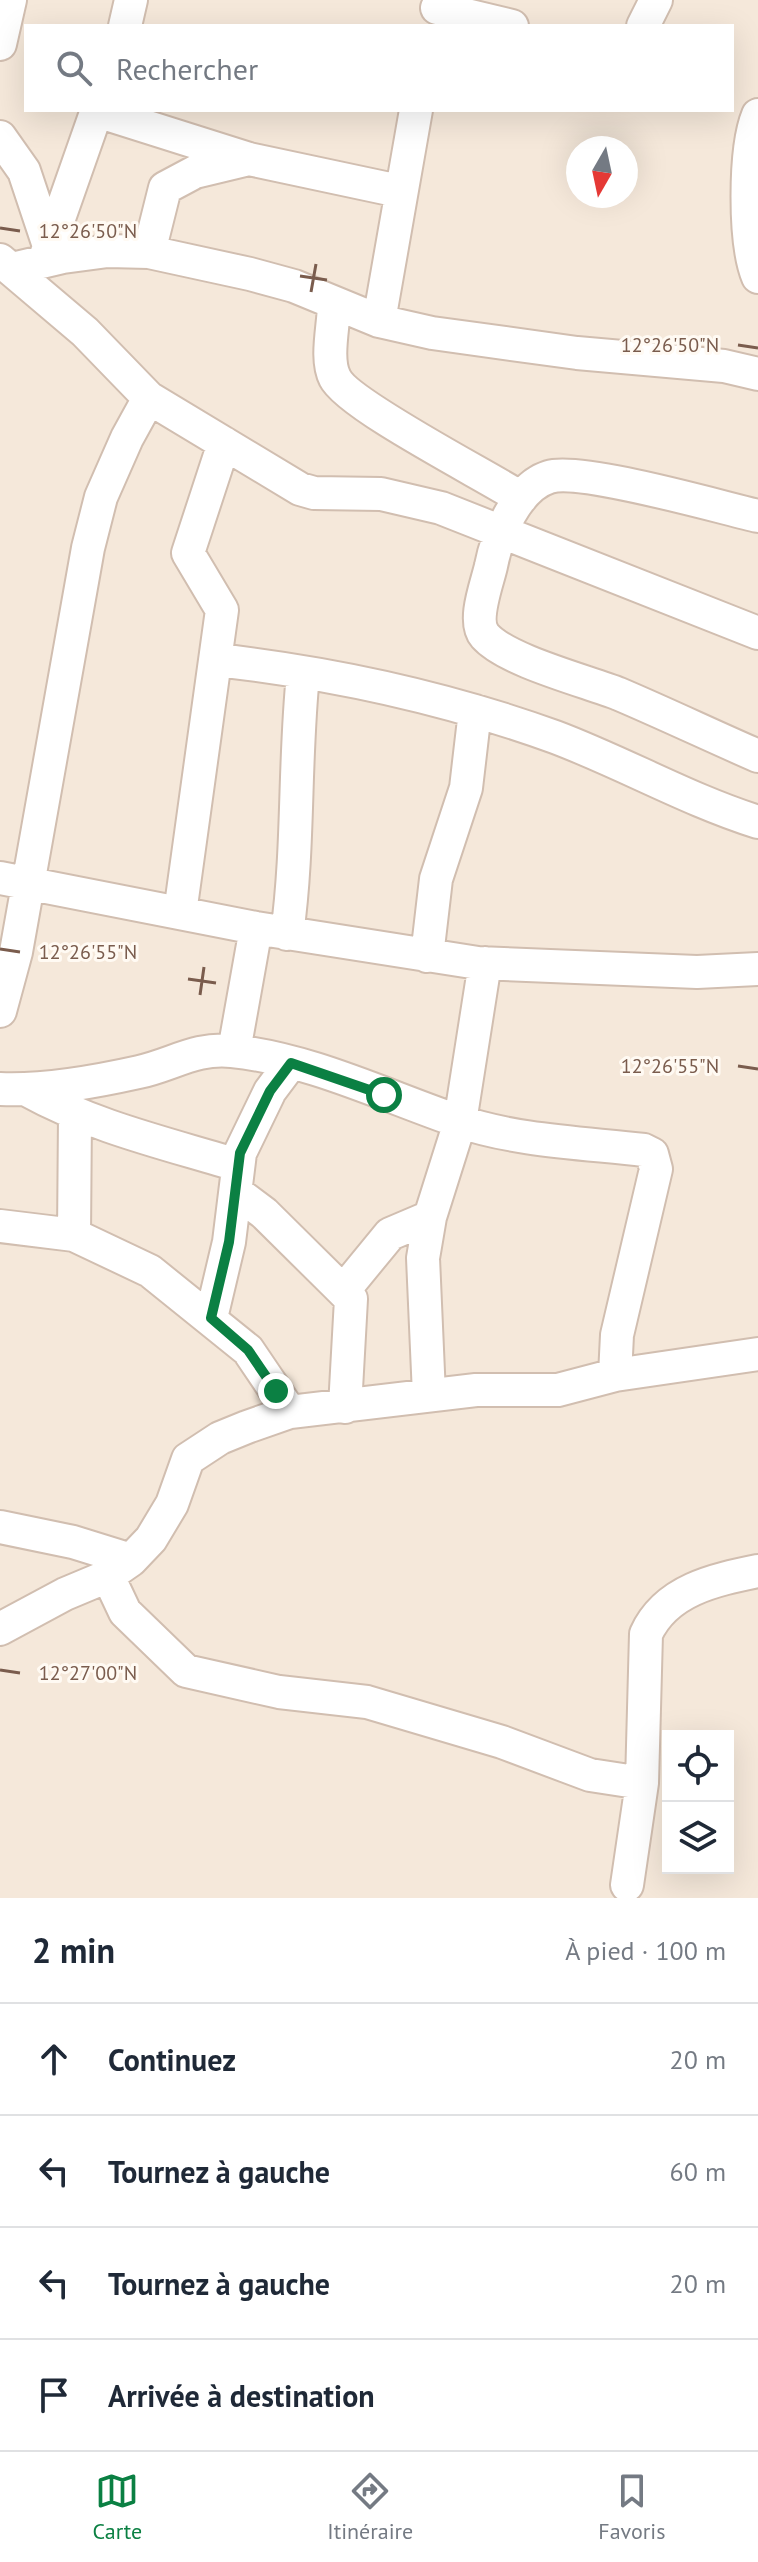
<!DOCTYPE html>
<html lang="fr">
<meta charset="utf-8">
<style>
:root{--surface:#fff;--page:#f6f6f7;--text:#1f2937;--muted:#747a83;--line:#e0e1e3;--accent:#0b8043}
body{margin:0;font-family:"PT Sans",sans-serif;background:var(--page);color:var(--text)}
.controls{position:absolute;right:24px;bottom:24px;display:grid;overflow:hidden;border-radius:0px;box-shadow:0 8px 32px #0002}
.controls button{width:72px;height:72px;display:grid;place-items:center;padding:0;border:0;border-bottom:2px solid var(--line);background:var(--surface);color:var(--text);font:40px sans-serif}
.compass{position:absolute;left:566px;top:136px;width:72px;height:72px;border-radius:50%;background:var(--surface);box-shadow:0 8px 32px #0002;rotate:189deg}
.stop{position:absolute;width:24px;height:24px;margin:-18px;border:6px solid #0b8043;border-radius:50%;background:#fff}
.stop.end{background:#0b8043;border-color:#fff;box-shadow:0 2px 8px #0008}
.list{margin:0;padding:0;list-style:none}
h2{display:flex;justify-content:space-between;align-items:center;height:104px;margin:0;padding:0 32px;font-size:34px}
h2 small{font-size:26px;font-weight:400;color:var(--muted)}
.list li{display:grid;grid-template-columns:52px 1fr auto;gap:24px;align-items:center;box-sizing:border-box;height:112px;padding:0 32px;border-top:2px solid var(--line)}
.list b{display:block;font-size:30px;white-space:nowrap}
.list em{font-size:26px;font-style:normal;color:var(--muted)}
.icon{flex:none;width:44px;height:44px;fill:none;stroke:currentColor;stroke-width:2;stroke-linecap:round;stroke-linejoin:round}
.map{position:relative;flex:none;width:758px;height:1898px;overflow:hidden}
.search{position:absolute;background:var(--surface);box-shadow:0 8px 32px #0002;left:24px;right:24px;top:24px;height:88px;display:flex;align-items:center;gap:20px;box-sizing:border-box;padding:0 28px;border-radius:0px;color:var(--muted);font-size:30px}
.sheet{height:552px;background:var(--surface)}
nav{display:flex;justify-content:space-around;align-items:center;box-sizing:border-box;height:112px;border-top:2px solid var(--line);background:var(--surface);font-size:22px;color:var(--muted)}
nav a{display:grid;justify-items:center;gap:4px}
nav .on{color:var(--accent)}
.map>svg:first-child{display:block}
.residential{fill:#f5e8da;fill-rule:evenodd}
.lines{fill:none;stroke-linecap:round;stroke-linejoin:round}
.street-casing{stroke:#d1beb0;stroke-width:36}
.street{stroke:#fff;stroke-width:32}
.route{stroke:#0b8043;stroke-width:10}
.ticks{fill:none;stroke:#7a5c4d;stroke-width:3}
.ticks-label{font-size:20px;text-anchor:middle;fill:#7a5c4d;stroke:#fffaf3;stroke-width:6;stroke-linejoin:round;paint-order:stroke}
</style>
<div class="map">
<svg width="758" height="1898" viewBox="0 0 758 1898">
<rect width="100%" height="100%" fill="#fdf6ec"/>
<path class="residential" d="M0,0H758V1898H0ZM26,26H732V110H26ZM578,148H626V196H578ZM668,1736H728V1868H668Z"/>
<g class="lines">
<defs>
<path id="street" d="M437,8L512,26
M125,26L131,0
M643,26L656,0
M0,44L10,0
M97,111L249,159L399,191
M758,115C744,149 744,244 758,277
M0,137L24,171L49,246
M149,252L165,188L195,172L249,159
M0,260L85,332L149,398L300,489L314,493L381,494L441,508L758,633
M44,261L97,110
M12,269L63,257L108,251L149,252L250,274L294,286L379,321L432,333L577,353L724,366L758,374
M334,304C334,325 325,359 335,378C348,405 487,476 521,498
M379,321L416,110
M758,516C719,507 580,467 549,477C517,487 497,535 491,566C487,584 472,621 485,636C507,661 586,681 619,694C666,714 712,736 758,756
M217,660C332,673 447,698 555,737C624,763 688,800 758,822
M0,878L256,928L478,963L697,972L758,969
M180,913L222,610L188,553L224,443
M287,934C299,848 294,761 303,675
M427,956L436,879L466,788L475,711
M0,1011L16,952L88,548L101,497L127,438L149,398
M234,1051L256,928
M0,1089C45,1091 94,1082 139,1072C172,1065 196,1047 232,1051C310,1059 385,1096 458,1121C516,1141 584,1143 644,1150L652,1154L656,1169L617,1335L615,1375
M27,1090C94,1127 165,1143 237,1165
M236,1192L264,1213L351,1299L345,1407
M0,1226L74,1235L150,1271L248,1350L290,1412
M74,1235L75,1115
M344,1290L390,1234L430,1217
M211,1318L229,1242L240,1153L270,1091L291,1063
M429,1395L423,1258L430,1217L460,1122L485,963
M0,1527L73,1542L131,1560
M108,1576L125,1612L186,1671L279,1692L367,1702L502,1742L590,1775L642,1783
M0,1629L65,1594L108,1576L131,1560L151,1539L172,1504L188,1459L220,1438L247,1427L290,1412L476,1390H558L615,1375L758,1354
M627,1885L642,1783L646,1634C666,1590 714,1580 758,1571"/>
</defs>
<use href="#street" class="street-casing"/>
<use href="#street" class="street"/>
</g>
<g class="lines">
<path class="route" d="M276,1391L248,1350L211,1318L229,1242L240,1153L270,1091L291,1063L384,1095"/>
</g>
<path class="ticks" d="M0,228L20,231M300,276L327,280M311,292L316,264M738,345L758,348M0,949L20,952M188,979L216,983M200,995L204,967M738,1066L758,1069M0,1670L20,1673"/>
<g class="ticks-label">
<text x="88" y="238">12°26'50"N</text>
<text x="670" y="352">12°26'50"N</text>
<text x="88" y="959">12°26'55"N</text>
<text x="670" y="1073">12°26'55"N</text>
<text x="88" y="1680">12°27'00"N</text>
</g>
</svg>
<div class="controls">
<button><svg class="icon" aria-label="locate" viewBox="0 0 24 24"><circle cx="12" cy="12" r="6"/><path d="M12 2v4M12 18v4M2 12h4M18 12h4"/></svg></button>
<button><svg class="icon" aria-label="layers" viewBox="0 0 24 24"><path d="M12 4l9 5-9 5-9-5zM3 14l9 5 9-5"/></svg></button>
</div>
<svg class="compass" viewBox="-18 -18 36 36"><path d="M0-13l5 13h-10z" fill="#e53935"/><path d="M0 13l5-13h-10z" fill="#747a83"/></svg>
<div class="stop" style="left:384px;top:1095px"></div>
<div class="stop end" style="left:276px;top:1391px"></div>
<div class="search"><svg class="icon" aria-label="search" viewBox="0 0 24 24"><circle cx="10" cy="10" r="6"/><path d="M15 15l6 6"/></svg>Rechercher</div>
</div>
<section class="sheet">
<h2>2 min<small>À pied · 100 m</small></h2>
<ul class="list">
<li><svg class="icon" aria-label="ahead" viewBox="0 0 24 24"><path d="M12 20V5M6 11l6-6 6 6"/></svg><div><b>Continuez</b></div><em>20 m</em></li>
<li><svg class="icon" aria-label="left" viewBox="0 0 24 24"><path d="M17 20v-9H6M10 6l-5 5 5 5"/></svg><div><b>Tournez à gauche</b></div><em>60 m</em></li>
<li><svg class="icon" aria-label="left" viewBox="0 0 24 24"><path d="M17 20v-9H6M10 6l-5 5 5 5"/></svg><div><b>Tournez à gauche</b></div><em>20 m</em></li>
<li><svg class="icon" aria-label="arrive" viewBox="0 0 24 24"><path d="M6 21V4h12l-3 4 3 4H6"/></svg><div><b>Arrivée à destination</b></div></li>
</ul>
</section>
<nav>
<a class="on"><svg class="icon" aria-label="map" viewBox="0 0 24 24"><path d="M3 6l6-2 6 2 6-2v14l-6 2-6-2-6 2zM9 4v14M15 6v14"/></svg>Carte</a>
<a><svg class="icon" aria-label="directions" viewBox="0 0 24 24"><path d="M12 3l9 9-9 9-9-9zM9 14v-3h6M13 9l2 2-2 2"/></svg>Itinéraire</a>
<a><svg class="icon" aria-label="saved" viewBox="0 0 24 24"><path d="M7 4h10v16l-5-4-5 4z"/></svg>Favoris</a>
</nav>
